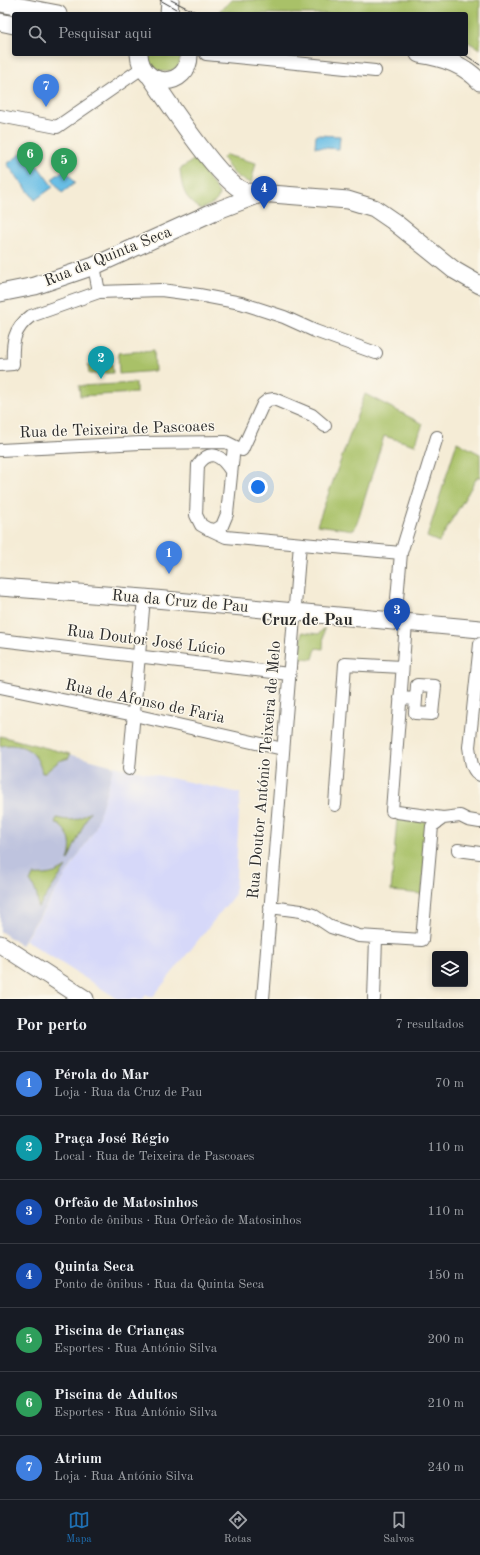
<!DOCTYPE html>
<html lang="pt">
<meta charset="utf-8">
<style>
:root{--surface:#171b24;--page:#242831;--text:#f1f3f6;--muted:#9ea1a6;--line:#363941;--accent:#1f6fb2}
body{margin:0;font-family:"Old Standard TT",serif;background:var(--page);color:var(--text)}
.controls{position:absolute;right:12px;bottom:12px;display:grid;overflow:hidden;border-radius:4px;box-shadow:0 2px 6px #0003}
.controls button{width:36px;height:36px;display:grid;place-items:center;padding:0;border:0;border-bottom:1px solid var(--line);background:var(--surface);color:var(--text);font:20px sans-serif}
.you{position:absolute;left:258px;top:487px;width:14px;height:14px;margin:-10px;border:3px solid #fff;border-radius:50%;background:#1a73e8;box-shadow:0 0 0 6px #1a73e833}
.badge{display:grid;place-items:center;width:26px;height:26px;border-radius:50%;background:var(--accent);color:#fff;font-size:13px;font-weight:700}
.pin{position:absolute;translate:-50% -33px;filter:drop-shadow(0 1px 2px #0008)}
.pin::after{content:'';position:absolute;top:21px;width:14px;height:12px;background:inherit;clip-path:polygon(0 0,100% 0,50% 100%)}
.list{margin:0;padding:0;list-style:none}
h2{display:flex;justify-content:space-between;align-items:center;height:52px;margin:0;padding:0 16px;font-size:17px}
h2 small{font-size:13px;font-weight:400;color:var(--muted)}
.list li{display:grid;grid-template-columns:26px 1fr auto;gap:12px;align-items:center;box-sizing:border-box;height:64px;padding:0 16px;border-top:1px solid var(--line)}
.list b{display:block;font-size:15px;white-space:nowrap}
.list p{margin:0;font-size:13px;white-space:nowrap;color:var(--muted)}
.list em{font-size:13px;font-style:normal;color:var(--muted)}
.icon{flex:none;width:22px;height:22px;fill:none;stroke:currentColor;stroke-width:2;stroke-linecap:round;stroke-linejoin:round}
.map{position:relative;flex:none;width:480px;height:999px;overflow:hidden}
.search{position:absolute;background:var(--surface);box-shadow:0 2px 6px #0003;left:12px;right:12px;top:12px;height:44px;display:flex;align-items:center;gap:10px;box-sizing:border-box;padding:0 14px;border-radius:4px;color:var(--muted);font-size:15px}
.sheet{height:500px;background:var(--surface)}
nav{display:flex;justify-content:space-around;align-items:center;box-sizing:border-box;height:56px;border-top:1px solid var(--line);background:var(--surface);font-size:11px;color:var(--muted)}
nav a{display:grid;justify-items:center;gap:2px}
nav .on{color:var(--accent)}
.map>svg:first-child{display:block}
.built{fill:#d6d8f9}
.industrial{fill:#bec3de}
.green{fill:#a9c167;stroke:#6a7649}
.water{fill:#69bee5;stroke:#4a7488}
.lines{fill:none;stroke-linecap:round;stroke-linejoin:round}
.street-casing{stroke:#726f67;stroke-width:14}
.secondary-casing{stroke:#726f67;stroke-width:19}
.street{stroke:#fff;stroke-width:12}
.secondary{stroke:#fff;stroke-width:17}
.tram{stroke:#2b2b2b;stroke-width:1}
.labels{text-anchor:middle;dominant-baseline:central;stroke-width:3;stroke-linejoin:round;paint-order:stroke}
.street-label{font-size:16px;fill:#2b2b2b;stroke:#fbf7ec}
.neighbourhood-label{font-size:17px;font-weight:bold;fill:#2b2b2b;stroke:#fbf7ec}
</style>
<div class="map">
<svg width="480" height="999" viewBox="0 0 480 999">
<rect width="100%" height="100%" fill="#fbf7ec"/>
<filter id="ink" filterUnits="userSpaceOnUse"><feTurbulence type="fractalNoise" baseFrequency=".025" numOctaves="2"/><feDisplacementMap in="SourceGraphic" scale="8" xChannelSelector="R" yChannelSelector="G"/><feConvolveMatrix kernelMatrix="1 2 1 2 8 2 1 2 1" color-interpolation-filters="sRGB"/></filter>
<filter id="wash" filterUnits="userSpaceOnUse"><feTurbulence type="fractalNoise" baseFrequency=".012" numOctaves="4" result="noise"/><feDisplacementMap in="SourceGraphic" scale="16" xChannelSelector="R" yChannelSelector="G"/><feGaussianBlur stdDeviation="0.9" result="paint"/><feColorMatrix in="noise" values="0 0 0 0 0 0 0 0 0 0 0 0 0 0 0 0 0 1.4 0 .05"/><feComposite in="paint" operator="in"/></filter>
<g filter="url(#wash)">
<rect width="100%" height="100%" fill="#f5ecd6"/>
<path class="built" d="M114,766L240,793L235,894L152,998L146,994L143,999H118L25,940L95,829Z"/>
<path class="industrial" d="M0,736L114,766L95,829L21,945L0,931Z"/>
<path class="green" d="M232,0H480V49L466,41V14H249L219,11Z
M147,54H182L178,67C165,77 149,70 147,54Z
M226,155L256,163L251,183C235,177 232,173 223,158Z
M195,159L219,193C219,203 209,205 201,209C184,198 182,190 180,169Z
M154,350L155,371L119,374L118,353Z
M112,364L113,373L89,374L88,365Z
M136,383V393L80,396L79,386Z
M365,394L423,424L415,445L384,436L358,520L354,530L317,525Z
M457,442L480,454V478L478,476L439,542L427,537Z
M324,628L323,649L316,648L313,659L300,658L302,632L319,634Z
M0,736L70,754L69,758L59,761L45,773H42C37,750 22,742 0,746Z
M90,811L68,860C74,843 69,831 55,822L57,818C71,822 80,820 90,811Z
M397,819L428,822L422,894L391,891Z
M66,867L38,908C38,897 36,890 30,881L34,875C46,876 56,874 66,867Z"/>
<path class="water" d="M316,135L340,136L339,149L315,147Z
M26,150L53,187L35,200L7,164Z
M65,169L75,183L62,193L52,179Z"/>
</g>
<g filter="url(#ink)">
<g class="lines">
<defs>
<path id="street" d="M206,54L375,71
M0,116L57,127L142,68
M94,266L99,292L161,290L199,295L241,303L284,317L315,331L376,353
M0,365L13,364C12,343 13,329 31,316L99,292
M0,450L141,443L226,442L242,450L263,404L268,400L274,399L312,415L325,426
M231,471C222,457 211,447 198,465L196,515L201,525L208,529L215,530L222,526L227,514L234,446
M211,530L226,537L401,553
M395,622L401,553L437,437
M0,640L289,674
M480,644L469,747C471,757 470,770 480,775
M0,687L134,715L283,749
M400,698L416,699L415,713L432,714L435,686L417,685L416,699
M129,769L144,598
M335,805L345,664L402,667
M392,811L406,623
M397,812L443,818L460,816L468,820L480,822
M458,850L480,853
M270,907L301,911L313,915L331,927L359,936L422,940L432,826L443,818
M263,999L300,544
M374,999L376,938"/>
<path id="secondary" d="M0,3L58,14
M169,14L170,0
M0,22L14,25
M139,54C141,90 190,89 189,54
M419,54C442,57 464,64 480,82
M150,76C167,100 223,188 247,192L348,200L374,208L393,221L454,270L480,285
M0,293L35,286L94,266L213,212L260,194
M0,587L144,598L480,629
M0,944L85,999"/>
</defs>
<use href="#street" class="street-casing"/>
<use href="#secondary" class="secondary-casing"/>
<use href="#street" class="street"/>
<use href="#secondary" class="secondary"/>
<path class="tram" d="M160,0L176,9
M171,0L191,10L202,14
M464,54L480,65"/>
</g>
</g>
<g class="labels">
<g class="street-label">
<text transform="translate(108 257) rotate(-22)">Rua da Quinta Seca</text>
<text transform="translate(117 430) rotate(-2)">Rua de Teixeira de Pascoaes</text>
<text transform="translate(180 602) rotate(5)">Rua da Cruz de Pau</text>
<text transform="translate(146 641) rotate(7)">Rua Doutor José Lúcio</text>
<text transform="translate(145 702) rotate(12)">Rua de Afonso de Faria</text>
<text transform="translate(265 770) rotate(-85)">Rua Doutor António Teixeira de Melo</text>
</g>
<g class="neighbourhood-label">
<text x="307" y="620">Cruz de Pau</text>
</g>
</g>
</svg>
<div class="controls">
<button><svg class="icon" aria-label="layers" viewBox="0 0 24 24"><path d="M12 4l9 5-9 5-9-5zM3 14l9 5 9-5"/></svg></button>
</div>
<div class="you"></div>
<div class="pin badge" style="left:169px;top:574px;background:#3f7fe0">1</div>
<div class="pin badge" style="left:101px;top:379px;background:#0f9aa8">2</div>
<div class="pin badge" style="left:397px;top:631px;background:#1a4fb4">3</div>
<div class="pin badge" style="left:264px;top:209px;background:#1a4fb4">4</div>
<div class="pin badge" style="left:64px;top:181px;background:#2e9e5b">5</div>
<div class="pin badge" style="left:30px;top:175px;background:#2e9e5b">6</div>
<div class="pin badge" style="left:46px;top:107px;background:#3f7fe0">7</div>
<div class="search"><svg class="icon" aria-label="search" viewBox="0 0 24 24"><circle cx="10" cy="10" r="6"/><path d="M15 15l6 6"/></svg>Pesquisar aqui</div>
</div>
<section class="sheet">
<h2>Por perto<small>7 resultados</small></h2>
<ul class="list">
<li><span class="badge" style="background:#3f7fe0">1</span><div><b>Pérola do Mar</b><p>Loja · Rua da Cruz de Pau</p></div><em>70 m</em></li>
<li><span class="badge" style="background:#0f9aa8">2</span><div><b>Praça José Régio</b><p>Local · Rua de Teixeira de Pascoaes</p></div><em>110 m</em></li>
<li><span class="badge" style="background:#1a4fb4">3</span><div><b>Orfeão de Matosinhos</b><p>Ponto de ônibus · Rua Orfeão de Matosinhos</p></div><em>110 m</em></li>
<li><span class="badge" style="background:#1a4fb4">4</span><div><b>Quinta Seca</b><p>Ponto de ônibus · Rua da Quinta Seca</p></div><em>150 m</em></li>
<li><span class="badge" style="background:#2e9e5b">5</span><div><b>Piscina de Crianças</b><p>Esportes · Rua António Silva</p></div><em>200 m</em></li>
<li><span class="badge" style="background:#2e9e5b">6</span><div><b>Piscina de Adultos</b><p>Esportes · Rua António Silva</p></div><em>210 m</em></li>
<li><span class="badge" style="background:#3f7fe0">7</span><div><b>Atrium</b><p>Loja · Rua António Silva</p></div><em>240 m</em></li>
</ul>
</section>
<nav>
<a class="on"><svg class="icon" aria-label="map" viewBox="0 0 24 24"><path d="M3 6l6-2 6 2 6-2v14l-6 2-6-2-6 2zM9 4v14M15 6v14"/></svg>Mapa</a>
<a><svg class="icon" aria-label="directions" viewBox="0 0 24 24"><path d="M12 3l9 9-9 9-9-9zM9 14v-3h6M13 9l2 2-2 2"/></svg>Rotas</a>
<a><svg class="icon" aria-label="saved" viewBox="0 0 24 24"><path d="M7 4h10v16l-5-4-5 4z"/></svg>Salvos</a>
</nav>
